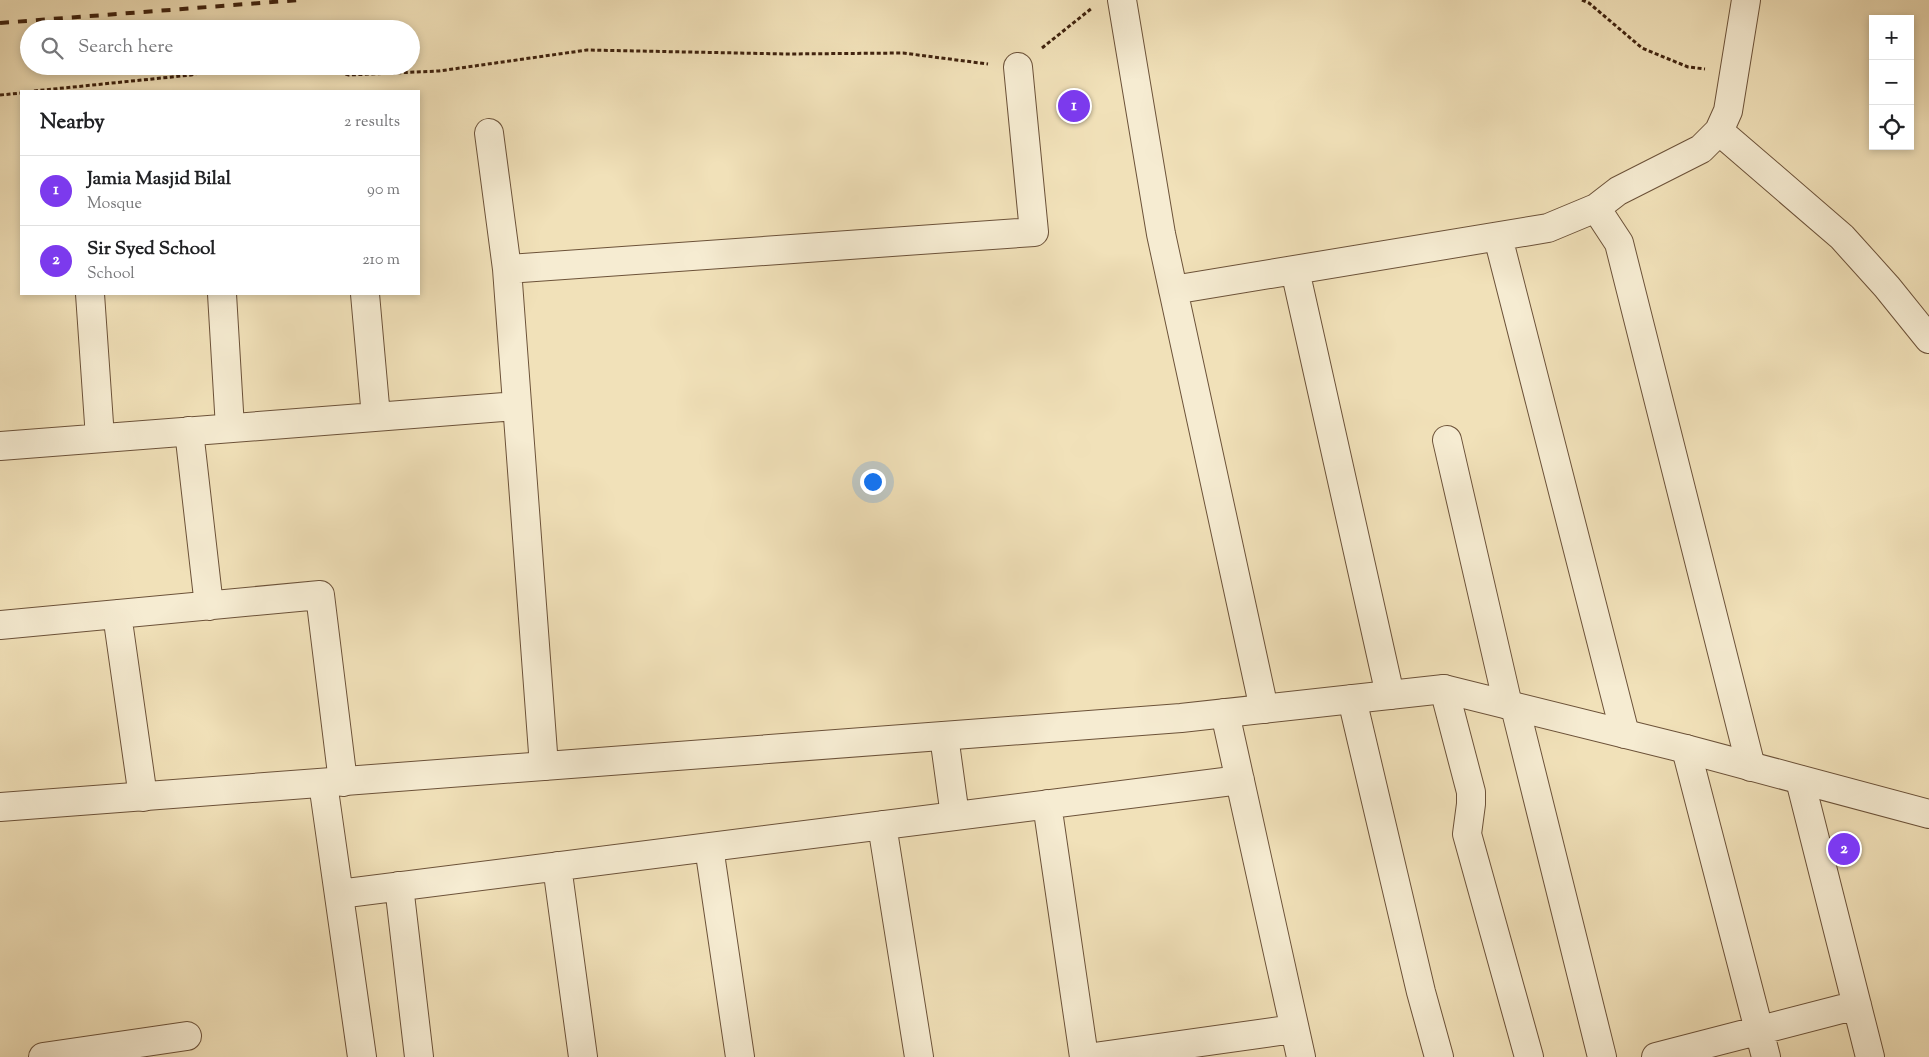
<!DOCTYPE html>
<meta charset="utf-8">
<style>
:root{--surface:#fff;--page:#f2f2f2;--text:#202124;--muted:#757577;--line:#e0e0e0;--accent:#7c3aed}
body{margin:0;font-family:"Sorts Mill Goudy",serif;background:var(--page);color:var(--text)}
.controls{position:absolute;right:15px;top:15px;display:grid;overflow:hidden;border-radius:0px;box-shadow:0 2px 8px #0003}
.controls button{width:45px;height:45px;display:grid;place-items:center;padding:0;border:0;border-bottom:1px solid var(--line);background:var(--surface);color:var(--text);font:25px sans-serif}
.you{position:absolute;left:872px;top:481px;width:18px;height:18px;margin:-12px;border:4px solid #fff;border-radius:50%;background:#1a73e8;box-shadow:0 0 0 8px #1a73e833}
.badge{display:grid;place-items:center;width:32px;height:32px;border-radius:50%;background:var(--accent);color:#fff;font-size:16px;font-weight:700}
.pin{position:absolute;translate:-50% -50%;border:2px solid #fff;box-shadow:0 1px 5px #0006}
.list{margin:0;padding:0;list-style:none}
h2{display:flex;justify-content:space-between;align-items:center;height:65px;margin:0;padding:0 20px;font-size:21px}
h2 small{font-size:16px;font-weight:400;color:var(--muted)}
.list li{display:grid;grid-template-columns:32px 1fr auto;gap:15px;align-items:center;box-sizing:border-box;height:70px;padding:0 20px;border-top:1px solid var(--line)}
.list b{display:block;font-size:19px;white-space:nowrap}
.list p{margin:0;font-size:16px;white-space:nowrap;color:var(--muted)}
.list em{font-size:16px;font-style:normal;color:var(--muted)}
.icon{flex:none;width:28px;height:28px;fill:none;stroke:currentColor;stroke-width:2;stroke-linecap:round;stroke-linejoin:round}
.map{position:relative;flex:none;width:1929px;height:1057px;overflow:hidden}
.search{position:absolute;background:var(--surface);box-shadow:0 2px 8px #0003;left:20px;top:20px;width:400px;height:55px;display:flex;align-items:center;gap:12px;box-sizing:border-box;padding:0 18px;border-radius:28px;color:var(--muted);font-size:19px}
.panel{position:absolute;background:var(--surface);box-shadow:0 2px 8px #0003;left:20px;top:90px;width:400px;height:205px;border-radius:0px}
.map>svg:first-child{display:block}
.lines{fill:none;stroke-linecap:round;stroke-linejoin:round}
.minor-casing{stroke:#6c5239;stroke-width:30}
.tertiary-casing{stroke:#6c5239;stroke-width:30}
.path{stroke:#3f220e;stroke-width:3;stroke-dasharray:4 2.5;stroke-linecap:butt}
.minor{stroke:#f6ecd2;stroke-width:28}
.tertiary{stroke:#f6ecd2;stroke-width:28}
.rail{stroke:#3f220e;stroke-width:4;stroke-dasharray:9 9;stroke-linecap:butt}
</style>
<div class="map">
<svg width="1929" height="1057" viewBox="0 0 1929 1057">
<rect width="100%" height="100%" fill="#f1e1b9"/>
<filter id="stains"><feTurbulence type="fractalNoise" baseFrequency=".004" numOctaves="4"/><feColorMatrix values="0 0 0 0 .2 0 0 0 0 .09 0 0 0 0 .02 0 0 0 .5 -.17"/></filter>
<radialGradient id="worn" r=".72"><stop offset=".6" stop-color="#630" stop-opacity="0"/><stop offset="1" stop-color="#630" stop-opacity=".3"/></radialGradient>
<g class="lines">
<defs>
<path id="minor" d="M1122,0L1161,234L1264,709
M1719,131L1842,237L1887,287L1929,339
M489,133L507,269L544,766
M1596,208L1619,243L1751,767
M1498,237L1625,734
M507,269L1034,232L1018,67
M1295,270L1390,695
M1173,290L1548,228L1596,208L1618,191L1701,149L1719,131L1728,111L1746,0
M90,294L100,438
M222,294L230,428
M365,294L376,417
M189,431L209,606
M1447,440L1508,705
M0,446L517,406
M117,614L143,797
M0,625L320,595L343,782
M1444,689L1471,792V804L1467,834L1529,1057
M1352,699L1421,992L1439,1057
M1515,707L1602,1057
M1225,713L1301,1057
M944,736L955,816
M1686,749L1766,1057
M1800,780L1870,1057
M323,783L362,1057
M1047,804L1084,1057
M882,825L919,1057
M709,847L740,1057
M557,866L583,1057
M399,886L419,1057
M339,894L1240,780
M43,1057L187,1036
M1094,1057L1294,1029
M1656,1057L1857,1005"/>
<path id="tertiary" d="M0,807L1181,718L1444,689L1686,749L1929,814"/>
</defs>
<use href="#minor" class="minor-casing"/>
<use href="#tertiary" class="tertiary-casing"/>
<path class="path" d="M1582,0L1589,3L1642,48L1688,67L1705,69
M1042,48L1092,8
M314,66L349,75L439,71L587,50L788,54L903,53L988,64
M34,91L191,75L227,66
M0,95L21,93"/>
<use href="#minor" class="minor"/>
<use href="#tertiary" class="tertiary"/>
<path class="rail" d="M0,23L299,0"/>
</g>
<rect width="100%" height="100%" filter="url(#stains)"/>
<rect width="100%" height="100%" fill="url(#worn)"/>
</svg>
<div class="controls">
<button>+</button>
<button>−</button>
<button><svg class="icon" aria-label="locate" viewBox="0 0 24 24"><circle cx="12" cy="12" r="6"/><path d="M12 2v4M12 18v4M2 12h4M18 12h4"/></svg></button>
</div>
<div class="you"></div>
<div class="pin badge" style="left:1074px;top:106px">1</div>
<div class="pin badge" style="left:1844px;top:849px">2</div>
<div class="search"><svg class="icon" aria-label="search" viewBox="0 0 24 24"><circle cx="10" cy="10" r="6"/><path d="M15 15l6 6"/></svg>Search here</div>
<section class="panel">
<h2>Nearby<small>2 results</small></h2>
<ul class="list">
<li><span class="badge">1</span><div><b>Jamia Masjid Bilal</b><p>Mosque</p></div><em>90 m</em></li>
<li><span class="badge">2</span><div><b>Sir Syed School</b><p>School</p></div><em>210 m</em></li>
</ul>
</section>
</div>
